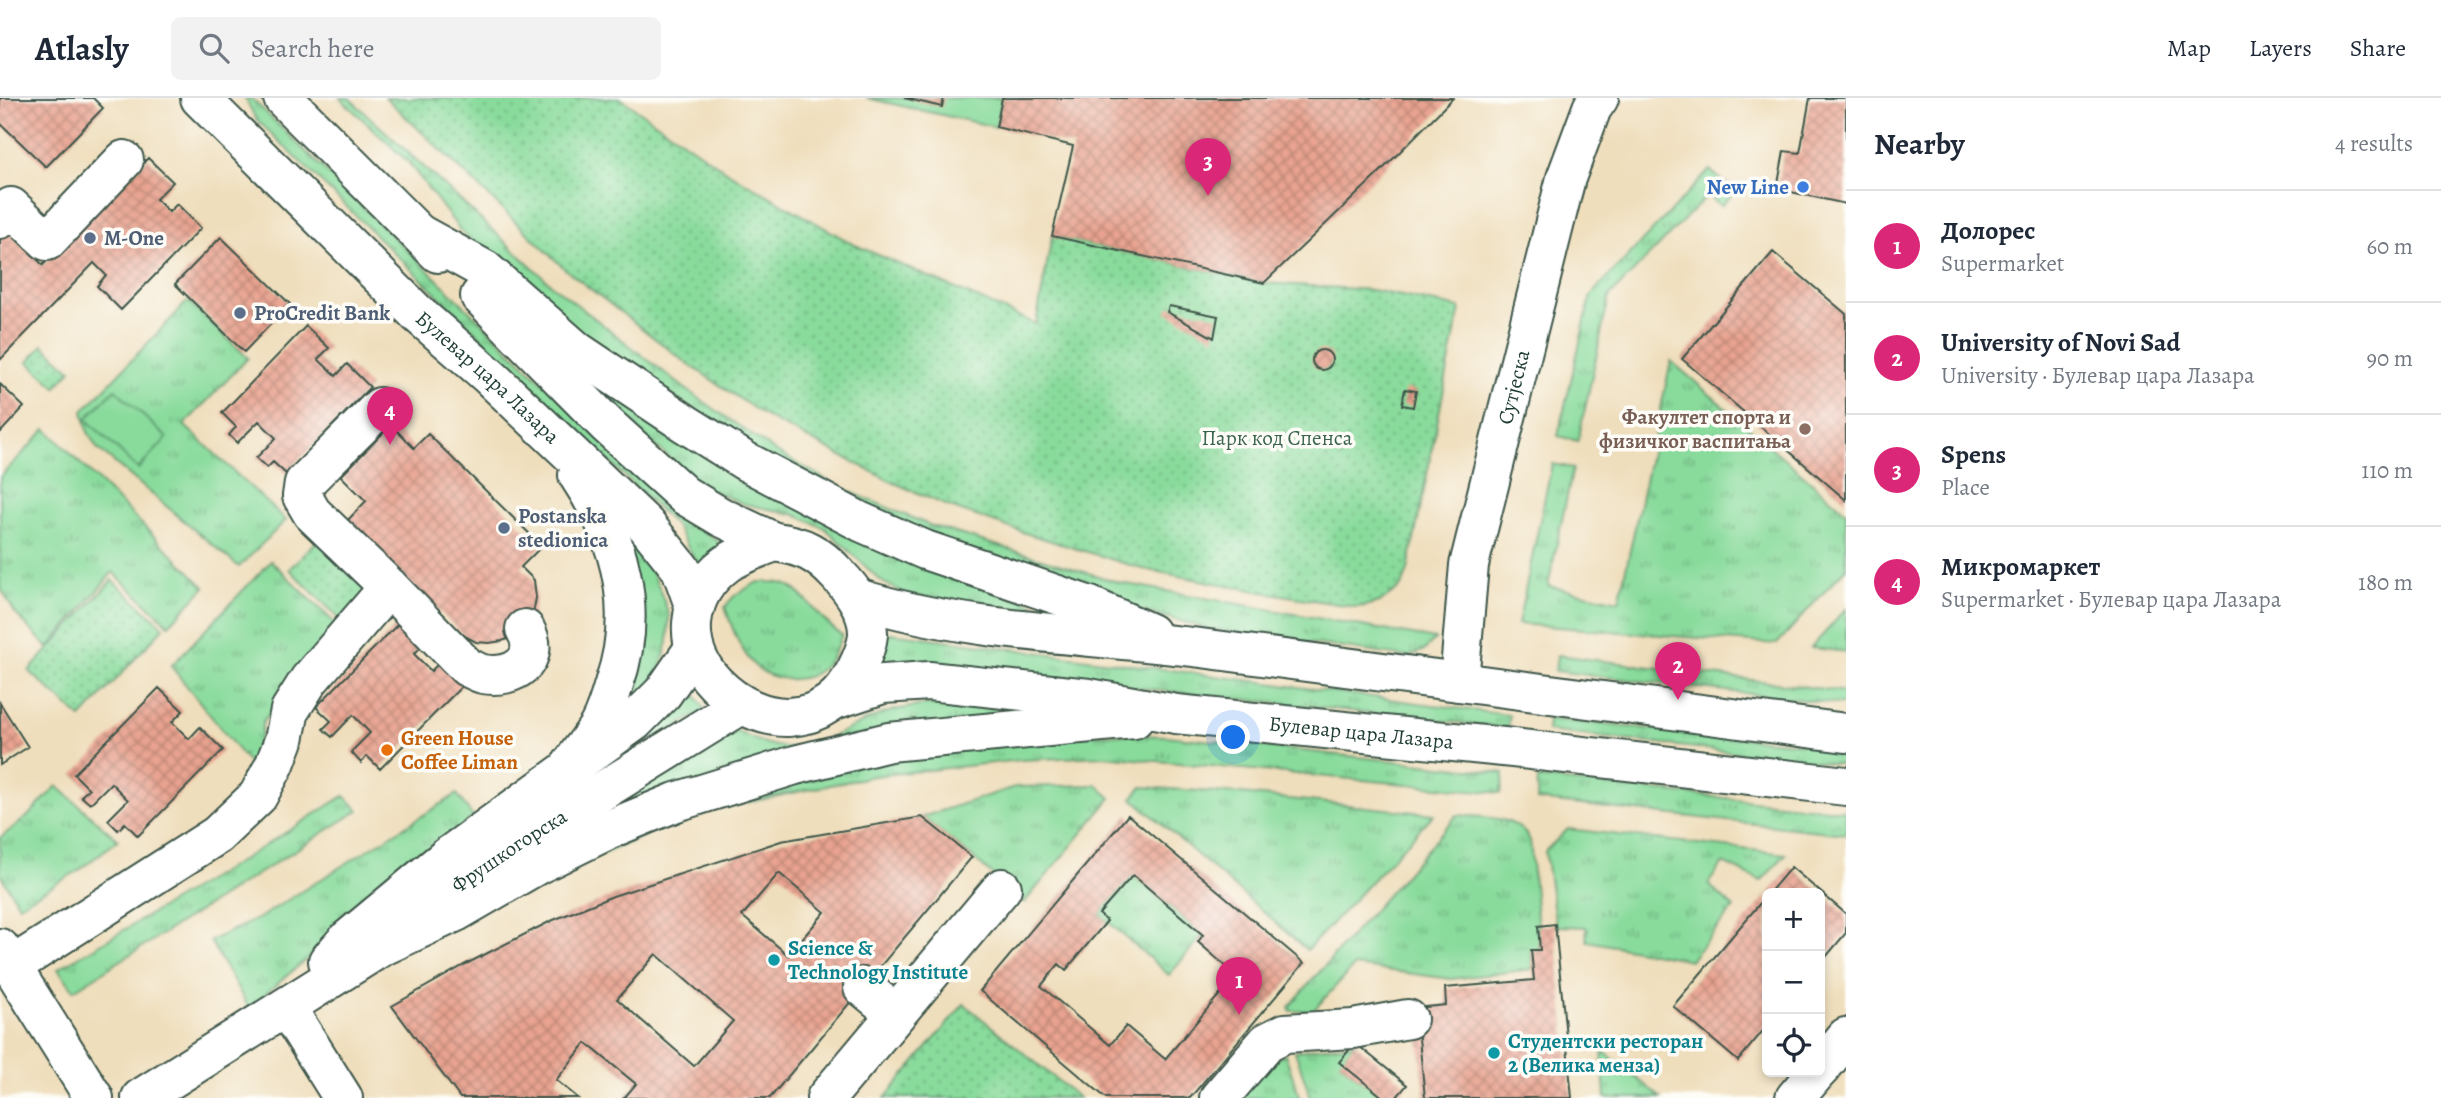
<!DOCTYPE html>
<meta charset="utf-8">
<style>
:root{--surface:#fff;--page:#f2f2f3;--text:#1f2937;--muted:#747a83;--line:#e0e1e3;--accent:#db2777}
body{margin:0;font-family:Alegreya,serif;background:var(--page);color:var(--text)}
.controls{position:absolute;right:21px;bottom:21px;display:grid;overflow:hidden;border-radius:10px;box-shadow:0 4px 10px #0003}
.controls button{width:63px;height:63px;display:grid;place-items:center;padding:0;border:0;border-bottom:2px solid var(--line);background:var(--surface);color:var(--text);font:35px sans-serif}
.you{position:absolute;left:1234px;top:640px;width:24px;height:24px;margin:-18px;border:5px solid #fff;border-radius:50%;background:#1a73e8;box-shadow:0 0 0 10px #1a73e833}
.badge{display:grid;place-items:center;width:46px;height:46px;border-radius:50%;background:var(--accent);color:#fff;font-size:23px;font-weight:700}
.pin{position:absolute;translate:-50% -58px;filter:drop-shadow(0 2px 4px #0008)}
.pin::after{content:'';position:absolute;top:37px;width:24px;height:21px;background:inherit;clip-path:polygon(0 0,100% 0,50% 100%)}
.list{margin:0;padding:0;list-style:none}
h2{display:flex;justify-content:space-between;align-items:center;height:91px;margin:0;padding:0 28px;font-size:30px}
h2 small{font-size:23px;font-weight:400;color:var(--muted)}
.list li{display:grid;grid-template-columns:46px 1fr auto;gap:21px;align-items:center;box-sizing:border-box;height:112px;padding:0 28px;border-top:2px solid var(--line)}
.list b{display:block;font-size:26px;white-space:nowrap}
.list p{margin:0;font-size:23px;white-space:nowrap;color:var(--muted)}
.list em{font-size:23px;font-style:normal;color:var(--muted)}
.icon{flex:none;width:38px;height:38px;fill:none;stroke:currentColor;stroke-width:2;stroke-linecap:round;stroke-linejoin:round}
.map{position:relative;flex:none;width:1846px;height:1000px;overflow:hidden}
header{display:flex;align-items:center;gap:42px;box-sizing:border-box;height:98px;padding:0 35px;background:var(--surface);border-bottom:2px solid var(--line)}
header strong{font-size:33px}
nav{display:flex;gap:38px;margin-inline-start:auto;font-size:24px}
.search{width:490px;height:63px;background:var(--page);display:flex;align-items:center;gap:18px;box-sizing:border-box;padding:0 24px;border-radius:10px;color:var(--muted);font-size:26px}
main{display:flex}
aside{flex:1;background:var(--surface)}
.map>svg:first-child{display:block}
.grass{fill:url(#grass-tufts);stroke:#548c68;stroke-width:2}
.park{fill:url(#park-dots);stroke:#548c68;stroke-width:2}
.garden{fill:#89db9c;stroke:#548c68;stroke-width:2}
.building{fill:url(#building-cross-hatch);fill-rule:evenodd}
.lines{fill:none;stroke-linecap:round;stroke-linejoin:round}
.minor-casing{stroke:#3e5548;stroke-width:42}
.major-casing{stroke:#3e5548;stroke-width:42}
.minor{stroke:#fff;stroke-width:38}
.major{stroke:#fff;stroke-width:38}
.shop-dot{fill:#3f7fe0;stroke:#fdfcf7;stroke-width:2.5}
.service-dot{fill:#5c6f8a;stroke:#fdfcf7;stroke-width:2.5}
.education-dot{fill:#8d6e63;stroke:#fdfcf7;stroke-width:2.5}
.food-dot{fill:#e8710a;stroke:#fdfcf7;stroke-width:2.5}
.culture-dot{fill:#0f9aa8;stroke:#fdfcf7;stroke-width:2.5}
.labels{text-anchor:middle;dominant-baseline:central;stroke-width:7;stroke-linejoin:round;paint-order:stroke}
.shop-label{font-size:21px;font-weight:bold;fill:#366cbe;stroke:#fdfcf7;text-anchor:end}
.service-label{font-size:21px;font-weight:bold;fill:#4e5e75;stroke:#fdfcf7;text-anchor:start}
.street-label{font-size:21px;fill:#1f3d34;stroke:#fdfcf7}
.education-label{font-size:21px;font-weight:bold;fill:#785e54;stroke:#fdfcf7;text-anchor:end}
.park-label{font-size:21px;fill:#3a644e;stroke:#fdfcf7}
.food-label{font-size:21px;font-weight:bold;fill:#c56008;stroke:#fdfcf7;text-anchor:start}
.culture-label{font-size:21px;font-weight:bold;fill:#0d838f;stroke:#fdfcf7;text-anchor:start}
</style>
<header>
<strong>Atlasly</strong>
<div class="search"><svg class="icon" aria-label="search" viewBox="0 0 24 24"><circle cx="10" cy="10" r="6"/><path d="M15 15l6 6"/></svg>Search here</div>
<nav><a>Map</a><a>Layers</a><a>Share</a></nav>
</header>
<main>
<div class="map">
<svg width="1846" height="1000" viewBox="0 0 1846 1000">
<defs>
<pattern id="grass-tufts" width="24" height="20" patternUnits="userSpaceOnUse" patternTransform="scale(1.75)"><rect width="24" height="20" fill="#89db9c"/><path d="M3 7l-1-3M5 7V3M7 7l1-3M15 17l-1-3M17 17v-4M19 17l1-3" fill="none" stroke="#6fb380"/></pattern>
<pattern id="park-dots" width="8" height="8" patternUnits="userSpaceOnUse" patternTransform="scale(1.75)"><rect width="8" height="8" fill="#89db9c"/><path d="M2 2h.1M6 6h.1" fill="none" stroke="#6fb380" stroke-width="1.8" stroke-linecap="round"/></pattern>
<pattern id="building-cross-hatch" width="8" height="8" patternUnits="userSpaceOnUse" patternTransform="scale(1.75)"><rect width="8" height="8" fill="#e9a390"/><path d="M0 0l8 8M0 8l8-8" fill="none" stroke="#bc8676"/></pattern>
</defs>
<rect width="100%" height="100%" fill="#fdfcf7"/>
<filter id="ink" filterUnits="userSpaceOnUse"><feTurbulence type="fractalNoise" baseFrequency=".0143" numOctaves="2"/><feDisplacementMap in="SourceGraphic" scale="14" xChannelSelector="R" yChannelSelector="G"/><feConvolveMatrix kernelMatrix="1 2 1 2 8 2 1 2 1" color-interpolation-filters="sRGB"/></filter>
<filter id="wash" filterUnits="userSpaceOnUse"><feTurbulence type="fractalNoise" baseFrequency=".00686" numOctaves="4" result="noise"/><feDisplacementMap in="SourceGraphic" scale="28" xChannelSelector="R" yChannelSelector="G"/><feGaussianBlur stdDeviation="1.57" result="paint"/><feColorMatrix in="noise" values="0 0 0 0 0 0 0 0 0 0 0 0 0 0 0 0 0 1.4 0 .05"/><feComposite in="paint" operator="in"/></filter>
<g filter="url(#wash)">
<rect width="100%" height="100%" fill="#efdebc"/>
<path class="grass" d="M245,0H251L679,417L725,448L699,469L676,428L256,21Z
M340,0H349L553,188L683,289L773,352L843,391L929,427L1121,485L1435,541L1425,552L1408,559L1210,531L1062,492L776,369L530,199L460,132L408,64Z
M1710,72L1735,94L1721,108L1708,97L1609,199L1578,343L1558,338L1591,197Z
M188,203L248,260L184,327L286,422L239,469L97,350L87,332L83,313Z
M1671,263L1846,414V470L1777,546L1518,526L1552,366L1573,370L1548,488L1619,503Z
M588,279L1038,509L1036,516L908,497L882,484L825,430L793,416L744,406L701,388L610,307Z
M46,331L205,489L169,527L113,474L48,550L15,515L0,489V379Z
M635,443L658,487L669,517L668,544L659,575L626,613L629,447Z
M271,463L345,535L263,623L257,659L250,667L171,568Z
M758,484C767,484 778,483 787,487C804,494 822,525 842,537C837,549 831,565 819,573C800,586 770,583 754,567C739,551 732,529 725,509L735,497Z
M1846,511V554L1811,550Z
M884,534L1509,617L1508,630L974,572L876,566Z
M1557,557L1846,594V607L1555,573Z
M693,593L705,612L514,724Z
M940,605L1022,613L535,754L729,630C747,638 766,648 785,649C817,651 849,629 877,618C897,610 919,608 940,605Z
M1548,621L1846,650V667L1547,633Z
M1101,636L1167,638L1504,675L1501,695L1103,658L1021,662L873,678L721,710L655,733L550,779L613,740L894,657Z
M1538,680L1846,713V736L1537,702Z
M1097,687L1111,700L1024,805L972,759L922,719L1015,689Z
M57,688L118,742L78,773L19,807L0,776V740L27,719Z
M1142,689L1242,696L1434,716L1307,852L1132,700Z
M457,696L473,719L249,910L210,843L259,820Z
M344,698L359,712L74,892L58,871L237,765Z
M1457,717C1484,720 1515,716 1530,742L1540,852L1531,853L1533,871L1451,881L1354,868L1313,913H1291L1289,909Z
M1568,731L1786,756L1761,783L1723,765L1708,786L1734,810L1690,862L1587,843L1586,829L1556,828L1545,753Z
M1133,777L1203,837L1169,877L1099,816Z
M1355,945L1340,964L1384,1000H1311L1295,953Z
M1602,952L1661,1000H1605Z
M1285,956L1300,1000H1240L1258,971Z"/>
<path class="park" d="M386,0H620L729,75L853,146L1036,226L1052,138L1264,185L1372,192L1460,210L1408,472L1403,486L1397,492L1382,503L1365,508L1356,509L1257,493L1143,471L1025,435L950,409L890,383L768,320L684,263L566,172Z
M43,247L71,272L56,289L28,264Z
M317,443L373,499L346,527L289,471Z
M112,482L164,529L81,620L29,573Z
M964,906L1079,1000H885Z"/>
<path class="garden" d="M866,0H1002L996,29Z
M115,291L167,340L138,371L86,321Z"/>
<g id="blocks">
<path class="building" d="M0,0H93L103,10L46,69L0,25Z
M904,0H944L942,9Z
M1002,0H1453L1377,77L1264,185L1052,138L1073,48L996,29Z
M1810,0H1846V106L1777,91L1784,53L1800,55Z
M148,60L173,84L156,101L169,114L177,106L201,130L121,212L97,188L106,177L94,165L0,262V141L8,133L43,167Z
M221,139L290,206L244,254L175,186Z
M1773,154L1846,216V402L1682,261Z
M1169,208L1218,218L1214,240L1167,214Z
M306,228L329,250L318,261L336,278L347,266L370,289L286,376L273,364L267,370L256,360L276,340L259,323L237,345L229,337L236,329L222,315Z
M1312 262a10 10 0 1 1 20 0a10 10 0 1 1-20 0Z
M0,286L24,309L0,335Z
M1405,291L1416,293L1413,309L1402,307Z
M391,327L414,350L428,336L542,448L521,469L534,482L536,500L533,516L516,538L502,543L489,545L476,544L463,537L347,423L366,403L341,378Z
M402,522L425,545L414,556L431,573L443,561L466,584L380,671L367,658L361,665L351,654L370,635L353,617L332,639L323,631L331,623L316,609Z
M159,590L183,613L172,624L189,641L200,629L223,652L138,738L125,725L118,732L108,722L128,702L111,685L90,706L81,698L89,691L74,676Z
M0,605L28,649L0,667Z
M1128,717L1304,865L1190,1000H1106L980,893ZM1133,777L1203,837L1198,844L1236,877L1165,961L1126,928L1110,947L1041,888L1059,866L1066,872L1107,823L1099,816Z
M922,719L972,759L770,1000H624L636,986L586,945L556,982L578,1000H460L392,908L466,866L551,823L613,798L781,743ZM779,775L825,814L788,857L742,818ZM656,856L733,923L694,968L617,901Z
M1791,769L1846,816V835L1820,866V795H1769Z
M1767,797V928L1738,963L1673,908Z
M1555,826L1572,1000H1425L1416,910L1446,907L1445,890L1534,882L1531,852H1540L1538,828Z
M1355,945L1407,987L1396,1000H1384L1339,964Z"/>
</g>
</g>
<g filter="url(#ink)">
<use href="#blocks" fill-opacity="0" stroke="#3e5548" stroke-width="2"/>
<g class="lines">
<defs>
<g id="minor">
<path d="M0,121L11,109L47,143L124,62"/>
<path d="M380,309L304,385L302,398L312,415L389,489"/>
<path id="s1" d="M1459,584L1469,467L1566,80L1592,10L1599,0"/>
<path d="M0,850L94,1000"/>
<path d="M328,863L347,842L447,759L635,623L663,595L693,552"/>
<path d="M12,868L217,737L258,698L275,666L284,642L290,612L309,582L389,489L467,569C472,571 478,575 483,576C513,582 543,562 525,531"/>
<path d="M863,889L896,916"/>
<path d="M286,909L343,1000"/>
<path d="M1820,971L1846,939"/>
<path id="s2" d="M141,1000L381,849L457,787L520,744L741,607"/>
<path d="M826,1000L1002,790"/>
<path d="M1219,1000L1267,944L1285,935L1353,931L1408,921"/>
<path d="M1795,1000L1817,974"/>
</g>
<g id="major">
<path id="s3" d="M200,0L419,217L489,278L646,427L681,471L695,510"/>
<path d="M283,0L438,155"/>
<path d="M421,137L485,172L577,253L686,326L745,363L861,424L925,452L1090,508L1150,535"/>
<path d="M480,198L607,327L684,397L721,419L774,444"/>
<path d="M774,444C802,447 819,456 838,477C853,492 869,515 868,537C867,549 861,562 856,572C826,633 760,631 716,586C680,550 685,497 726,466C740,456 758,451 774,444Z"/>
<path d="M857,500C969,535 1086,536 1201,550C1416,578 1631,607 1846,635"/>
<path id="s4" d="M837,601L883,586L929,583L1089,600L1176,616L1513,650L1846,688"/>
<path d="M568,671C578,656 590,642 599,627C606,614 610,600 614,586C640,512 620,440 578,377"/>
<path d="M381,849L456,814L535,768L610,731L676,704L795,667L889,644L1134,621"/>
</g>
</defs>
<use href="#minor" class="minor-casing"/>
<use href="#major" class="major-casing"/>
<use href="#minor" class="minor"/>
<use href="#major" class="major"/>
</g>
</g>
<circle class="shop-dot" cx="1803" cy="89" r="7"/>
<g class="service-dot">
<circle cx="90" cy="140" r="7"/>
<circle cx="240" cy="215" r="7"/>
<circle cx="504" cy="430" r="7"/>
</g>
<circle class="education-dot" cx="1805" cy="331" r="7"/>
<circle class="food-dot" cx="387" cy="652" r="7"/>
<g class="culture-dot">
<circle cx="774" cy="862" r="7"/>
<circle cx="1494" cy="955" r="7"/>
</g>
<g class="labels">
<g class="shop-label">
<text x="1789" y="89">New Line</text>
</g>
<g class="service-label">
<text x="104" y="140">M-One</text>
<text x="254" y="215">ProCredit Bank</text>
<text x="518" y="418">Postanska<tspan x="518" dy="24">stedionica</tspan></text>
</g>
<g class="street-label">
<text stroke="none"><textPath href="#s3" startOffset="401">Булевар цара Лазара</textPath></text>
<text stroke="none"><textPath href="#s1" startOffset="301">Сутјеска</textPath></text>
<text stroke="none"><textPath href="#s4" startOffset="530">Булевар цара Лазара</textPath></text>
<text stroke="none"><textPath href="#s2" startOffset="444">Фрушкогорска</textPath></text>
</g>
<g class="education-label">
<text x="1791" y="319">Факултет спорта и<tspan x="1791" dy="24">физичког васпитања</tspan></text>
</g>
<g class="park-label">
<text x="1277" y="340">Парк код Спенса</text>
</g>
<g class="food-label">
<text x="401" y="640">Green House<tspan x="401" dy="24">Coffee Liman</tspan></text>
</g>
<g class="culture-label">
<text x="788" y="850">Science &amp;<tspan x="788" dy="24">Technology Institute</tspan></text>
<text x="1508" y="943">Студентски ресторан<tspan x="1508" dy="24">2 (Велика менза)</tspan></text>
</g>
</g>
</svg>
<div class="controls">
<button>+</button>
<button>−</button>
<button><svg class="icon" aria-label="locate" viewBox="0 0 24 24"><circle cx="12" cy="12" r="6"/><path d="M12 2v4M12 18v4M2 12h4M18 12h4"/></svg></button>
</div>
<div class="you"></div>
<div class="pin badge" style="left:1239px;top:917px">1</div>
<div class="pin badge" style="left:1678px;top:602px">2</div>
<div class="pin badge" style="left:1208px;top:98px">3</div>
<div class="pin badge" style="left:390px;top:347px">4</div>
</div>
<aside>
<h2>Nearby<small>4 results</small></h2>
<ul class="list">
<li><span class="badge">1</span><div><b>Долорес</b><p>Supermarket</p></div><em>60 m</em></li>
<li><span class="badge">2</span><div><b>University of Novi Sad</b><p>University · Булевар цара Лазара</p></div><em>90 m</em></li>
<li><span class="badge">3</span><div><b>Spens</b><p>Place</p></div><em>110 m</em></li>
<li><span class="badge">4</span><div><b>Микромаркет</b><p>Supermarket · Булевар цара Лазара</p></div><em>180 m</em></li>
</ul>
</aside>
</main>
